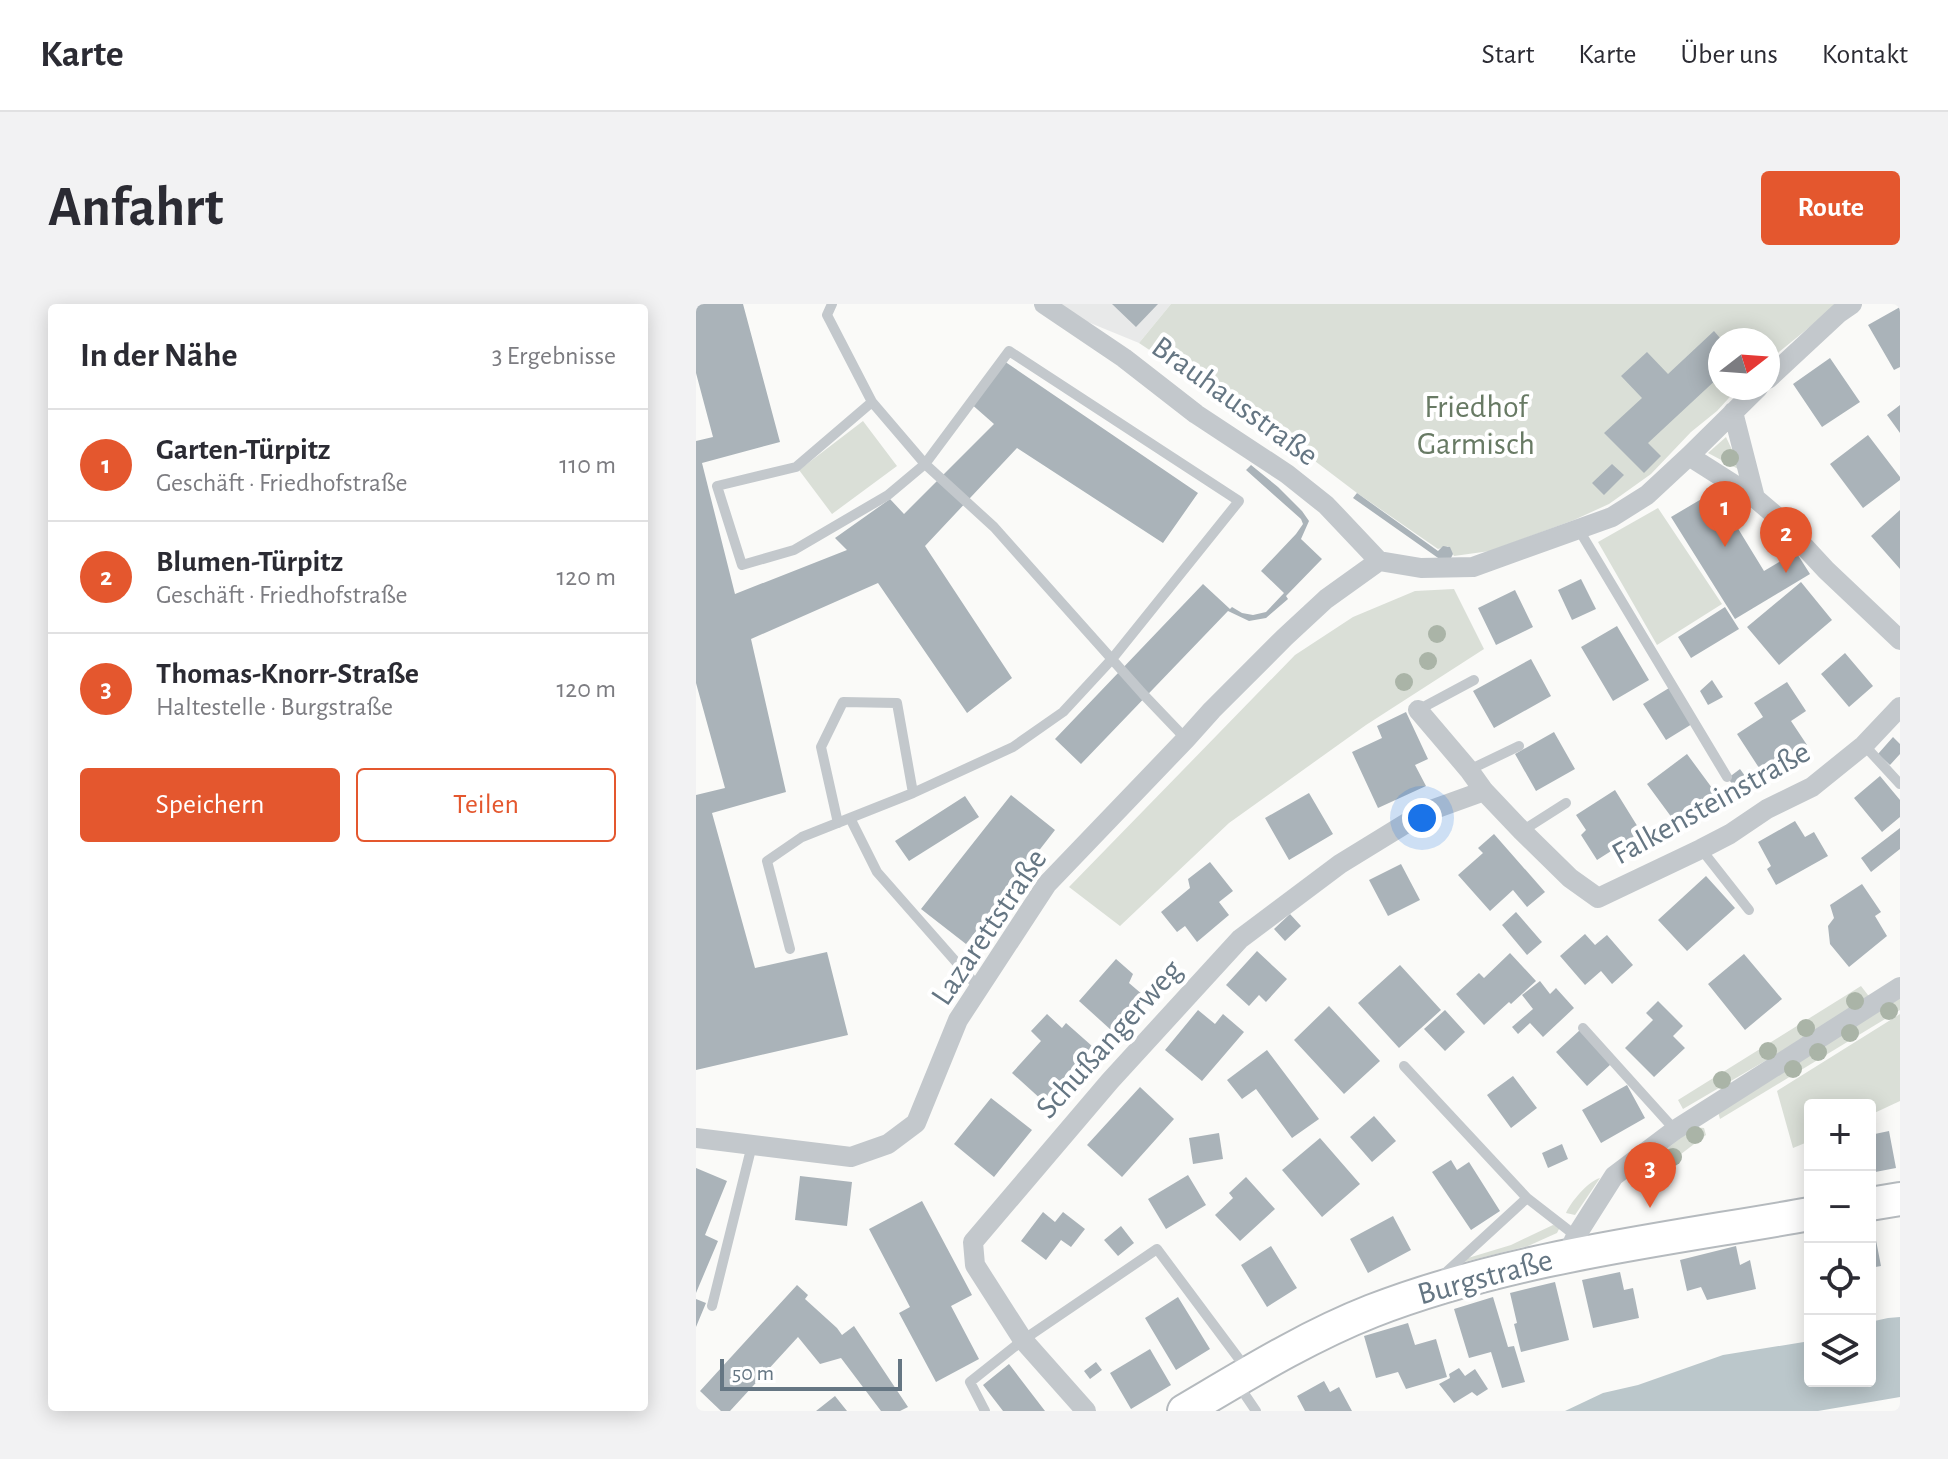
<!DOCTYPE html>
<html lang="de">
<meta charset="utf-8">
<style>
:root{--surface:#fff;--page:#f2f2f3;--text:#2b2b33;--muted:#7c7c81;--line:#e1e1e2;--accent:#e4572e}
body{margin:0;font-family:"Alegreya Sans",sans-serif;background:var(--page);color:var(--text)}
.controls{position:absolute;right:24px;bottom:24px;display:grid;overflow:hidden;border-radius:8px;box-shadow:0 4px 20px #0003}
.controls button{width:72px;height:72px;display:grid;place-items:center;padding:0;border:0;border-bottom:2px solid var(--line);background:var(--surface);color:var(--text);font:40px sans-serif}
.compass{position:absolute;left:1012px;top:24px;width:72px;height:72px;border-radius:50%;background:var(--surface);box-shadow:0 4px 20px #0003;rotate:73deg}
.scale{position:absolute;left:24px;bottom:20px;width:182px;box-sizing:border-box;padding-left:8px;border:4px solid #657683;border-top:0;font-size:22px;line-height:28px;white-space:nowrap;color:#657683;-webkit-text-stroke:6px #fff;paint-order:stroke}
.you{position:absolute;left:726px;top:514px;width:28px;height:28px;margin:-20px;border:6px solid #fff;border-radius:50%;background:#1a73e8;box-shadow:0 0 0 12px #1a73e833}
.badge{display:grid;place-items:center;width:52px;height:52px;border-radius:50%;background:var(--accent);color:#fff;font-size:26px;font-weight:700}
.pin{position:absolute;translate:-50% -66px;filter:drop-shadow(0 2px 4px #0008)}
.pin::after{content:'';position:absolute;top:42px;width:28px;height:24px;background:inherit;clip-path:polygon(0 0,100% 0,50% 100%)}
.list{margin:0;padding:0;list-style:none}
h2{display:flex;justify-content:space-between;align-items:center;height:104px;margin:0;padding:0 32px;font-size:34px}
h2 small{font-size:26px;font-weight:400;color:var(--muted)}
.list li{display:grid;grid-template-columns:52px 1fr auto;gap:24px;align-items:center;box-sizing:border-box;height:112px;padding:0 32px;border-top:2px solid var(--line)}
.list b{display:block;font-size:30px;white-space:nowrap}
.list p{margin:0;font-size:26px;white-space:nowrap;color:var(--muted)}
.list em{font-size:26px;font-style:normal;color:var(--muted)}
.actions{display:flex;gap:16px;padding:24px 32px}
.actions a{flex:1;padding:18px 0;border:2px solid var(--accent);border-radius:8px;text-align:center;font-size:28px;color:var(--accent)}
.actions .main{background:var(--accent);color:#fff}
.icon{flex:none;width:44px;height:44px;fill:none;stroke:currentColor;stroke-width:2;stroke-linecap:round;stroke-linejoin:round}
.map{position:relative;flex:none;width:1204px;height:1107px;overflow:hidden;border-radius:8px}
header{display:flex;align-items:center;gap:48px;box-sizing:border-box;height:112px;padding:0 40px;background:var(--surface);border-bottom:2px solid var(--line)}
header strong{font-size:38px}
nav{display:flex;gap:44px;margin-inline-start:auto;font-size:28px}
.intro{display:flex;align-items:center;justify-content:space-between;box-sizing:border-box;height:192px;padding:0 48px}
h1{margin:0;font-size:56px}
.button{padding:20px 36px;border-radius:8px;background:var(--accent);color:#fff;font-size:28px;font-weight:700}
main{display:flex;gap:48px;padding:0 48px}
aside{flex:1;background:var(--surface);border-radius:8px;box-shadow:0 4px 20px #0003}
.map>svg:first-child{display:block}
.built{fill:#e8e9e9}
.green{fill:#dadfd7}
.water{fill:#bbc7cb}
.building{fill:#aab3b9}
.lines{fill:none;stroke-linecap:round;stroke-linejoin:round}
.primary-casing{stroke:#b5babe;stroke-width:36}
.service{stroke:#c3c8cc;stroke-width:10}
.minor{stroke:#c3c8cc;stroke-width:20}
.primary{stroke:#fff;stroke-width:32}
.tree{fill:#aab4a7}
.labels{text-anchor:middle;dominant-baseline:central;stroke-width:8;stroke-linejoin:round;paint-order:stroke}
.street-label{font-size:32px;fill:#657683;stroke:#fff}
.park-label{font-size:32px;fill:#687a64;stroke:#fff}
</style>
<header>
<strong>Karte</strong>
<nav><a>Start</a><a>Karte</a><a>Über uns</a><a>Kontakt</a></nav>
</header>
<div class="intro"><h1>Anfahrt</h1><a class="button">Route</a></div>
<main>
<aside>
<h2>In der Nähe<small>3 Ergebnisse</small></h2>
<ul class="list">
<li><span class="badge">1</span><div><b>Garten-Türpitz</b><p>Geschäft · Friedhofstraße</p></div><em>110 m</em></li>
<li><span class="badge">2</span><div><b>Blumen-Türpitz</b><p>Geschäft · Friedhofstraße</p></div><em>120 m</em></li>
<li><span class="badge">3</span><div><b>Thomas-Knorr-Straße</b><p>Haltestelle · Burgstraße</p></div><em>120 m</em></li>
</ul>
<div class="actions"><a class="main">Speichern</a><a>Teilen</a></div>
</aside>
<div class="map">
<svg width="1204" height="1107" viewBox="0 0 1204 1107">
<rect width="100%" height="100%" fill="#fafaf8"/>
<path class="built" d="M348,0H475L443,39Z"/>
<path class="green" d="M475,0H1142L1072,57V36H1024V84H1042L1021,107L995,128L955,170L913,200L878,216L794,247L758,252L752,242L742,245L661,189L611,151L443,39Z
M167,117L201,162L136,210L103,166Z
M1030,133L1046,167L1012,149Z
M962,204L1026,300L961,341L902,238Z
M758,285L788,345L670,421L533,519L424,622L373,583L599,351L657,313L719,287Z
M1165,682L1175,695L987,805L982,796Z
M1204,692V706L1024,815L1022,808Z
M1204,710V797L1174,811V801H1114V837L1097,844L1081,787Z
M998,823L1008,824L1010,831L964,866L955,860L962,852Z
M904,874L879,911L870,909C875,898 892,877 904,874Z
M857,921L864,923L861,929L832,942L768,958L772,954L815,941Z"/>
<path class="water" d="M1204,1013V1093L1122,1107H869L907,1089L942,1081L1027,1051L1114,1037V1077H1174V1018L1192,1014Z"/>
<path class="building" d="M0,0H47L84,138L6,159L39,290L151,246L139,234L194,195L208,210L298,120L273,98L305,55L502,189L467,239L321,144L229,242L316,374L271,409L182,279L55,335L90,488L16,509L59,664L131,648L152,731L0,766V491L29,484L0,379V137L17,133L0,69Z
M416,0H462L440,23Z
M1204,3V63L1198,66L1172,21Z
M1018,27L1024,34V72L952,139L965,152L948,169L908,129L946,94L925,72L951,48L972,70Z
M1134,54L1164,98L1126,123L1097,80Z
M1204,101V129L1191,111Z
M1172,131L1204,173V176L1167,204L1134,160Z
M591.5 137a5.5 5.5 0 1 1 11 0a5.5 5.5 0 1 1-11 0Z
M916,160L928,171L908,191L896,179Z
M555,161L582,183L606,207L613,217L605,235L626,255L590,292L592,295L570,314L553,317L532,307L385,460L359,435L507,280L534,305L536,303L546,309L557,311L570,308L588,289L565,267L600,230L607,220L605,215L550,166Z
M1019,187L1068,267L1100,248L1114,270L1039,315L975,213Z
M661,189L742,247L747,242L754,243L757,250L755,254L745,256L657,194Z
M1204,206V265L1175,232Z
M885,275L900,305L876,316L862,286Z
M1105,278L1136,316L1083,361L1051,323Z
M819,286L837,323L800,341L782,304Z
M1029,303L1043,325L995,354L982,333Z
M921,322L953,376L917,397L885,343Z
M1149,349L1177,382L1153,403L1125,370Z
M835,355L855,392L798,424L777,387Z
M1016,376L1027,393L1012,401L1004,387Z
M1091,378L1110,407L1095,417L1111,441L1067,470L1041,430L1067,413L1058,399Z
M973,384L996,420L970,436L947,400Z
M710,408L732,455L719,461L730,482L682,504L656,448L686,434L681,422Z
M858,428L879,465L840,487L819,450Z
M1197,433L1204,440V450L1194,461L1182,450Z
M991,450L1019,488L979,518L951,480Z
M1044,465L1057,483L1044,492L1032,474Z
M1184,472L1204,496V513L1186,528L1158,494Z
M919,486L945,528L901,556L885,531L890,526L880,511Z
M613,489L637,530L593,556L569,514Z
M315,491L359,526L270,640L225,605Z
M269,492L283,513L213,557L199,537Z
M1099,517L1109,533L1118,528L1132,552L1080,581L1071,565L1075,562L1062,538Z
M1204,524V545L1175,568L1165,554Z
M798,530L849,588L831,603L817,586L794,607L762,571L787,549L782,544Z
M514,558L537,587L523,598L533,611L501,638L489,622L481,628L465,608L494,584L492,575Z
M705,560L724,596L692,612L673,576Z
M1010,572L1039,604L991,647L962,616Z
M1166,580L1185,608L1179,612L1191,632L1153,663L1134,640L1132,622L1138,614L1134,601Z
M820,608L846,638L831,651L806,621Z
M594,610L605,622L589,637L578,625Z
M889,630L899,641L911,631L937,661L916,680L905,667L889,681L864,652Z
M561,647L591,675L570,698L563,691L553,702L530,681Z
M814,649L840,677L815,700L813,698L788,721L760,690L783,669L788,674Z
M1048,650L1086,695L1049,726L1012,680Z
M420,655L437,670L433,679L447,691L415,726L383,697Z
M704,661L745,706L703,744L662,699Z
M844,677L854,690L860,684L878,704L847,733L834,719L822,730L816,723L837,705L826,691Z
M962,697L987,722L977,732L989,744L958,773L929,744L957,716L950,709Z
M633,702L684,757L648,790L598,736Z
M502,706L519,720L527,710L548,728L506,777L469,746Z
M749,706L769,728L749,747L728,725Z
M351,710L366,724L370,719L396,742L347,797L316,769L345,737L335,727Z
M884,726L915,760L891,782L860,748Z
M571,746L623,815L596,834L560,785L546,795L531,776Z
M817,772L841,804L815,824L791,791Z
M931,781L949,814L905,839L886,806Z
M444,783L478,815L426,873L391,841Z
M295,794L336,826L298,873L258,840Z
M678,812L700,837L676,858L654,833Z
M1193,827L1200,864L1174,869V831Z
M523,829L527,855L497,860L493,834Z
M624,834L664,880L626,913L586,866Z
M866,840L872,855L852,864L846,849Z
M755,856L761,866L773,858L804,907L775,926L736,868Z
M0,864L31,877L9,931L22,937L0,989Z
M492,871L510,901L470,925L452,895Z
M104,872L156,878L151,922L99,916Z
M550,873L579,905L544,937L519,911L537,894L533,889Z
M226,897L276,991L255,1002L283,1055L240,1078L203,1009L214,1003L173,925Z
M347,908L359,918L367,908L389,925L375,943L365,936L350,956L325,937Z
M697,912L715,946L672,969L654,935Z
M425,922L438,939L422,952L408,936Z
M1178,926L1185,962L1174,964V927Z
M575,942L601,984L571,1003L545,961Z
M1040,942L1044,961L1054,956L1060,985L1011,996L1005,983L991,987L984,956Z
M924,968L928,986L937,984L943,1014L897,1024L886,976Z
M859,978L873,1036L825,1048L818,1020L821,1019L814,989Z
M101,981L112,991L109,995L141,1024L146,1031L158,1022L212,1103L204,1107H185L145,1054L124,1060L102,1033L34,1107H25L4,1087Z
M482,993L514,1045L480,1066L449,1014Z
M797,993L812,1043L818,1042L829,1078L806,1084L795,1048L773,1054L758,1005Z
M0,995L10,999L0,1023Z
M712,1019L719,1041L740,1035L751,1073L710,1085L702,1068L680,1074L668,1032Z
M454,1045L475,1081L435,1105L414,1069Z
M400,1058L406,1066L394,1075L388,1067Z
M313,1060L349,1107H307L287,1081Z
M763,1064L769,1072L779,1065L792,1085L781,1092L776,1088L758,1099L743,1080L754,1074L753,1070Z
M628,1077L634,1088L643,1083L656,1107H609L601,1092Z
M139,1092L151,1107H120Z"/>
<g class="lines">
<defs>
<path id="primary" d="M1174,900L1204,895
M488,1107C549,1071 610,1033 676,1007C816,953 967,936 1114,910"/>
</defs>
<use href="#primary" class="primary-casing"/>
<path class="service" d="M136,0L131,11L176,98L229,160L298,223L447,390L490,435
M883,226L1031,473
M722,406L778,376
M1168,441L1204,480
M773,466L823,442
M154,514L181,568L283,684
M142,519L125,443L147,398L201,399L217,489
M826,527L870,499
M1005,545L1053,606
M94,645L71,557L106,533L217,489L317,443L367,408L416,355L543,197L313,47L229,160L192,191L98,246L46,261L21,182L100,163L176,98
M887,724L979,826
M708,762L831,894
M746,972L831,894L880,932
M16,1002L56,841
M541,1079L560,1107
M289,1107L274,1078L327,1036L461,945L552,1067"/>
<path class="minor" d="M348,0L428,54L500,110L591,170L630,201L683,257
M1072,75L1143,9L1156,0
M1037,108L1059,194
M993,152L1059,194L1080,212L1130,266L1204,336
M683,257L725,264L777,263L916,213L951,191L993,152L1062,84
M722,406L773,466L788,487L826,527L874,574L902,594L1005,545L1034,530L1071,505L1116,483L1168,441L1204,403
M0,834L155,853L192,840L220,819L262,716L351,580L490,435L516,406L589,333L630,295L683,257
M871,951L880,932L918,872L979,826L1204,683
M390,1107L327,1036L279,961L277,938L414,777L544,635L644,560L727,509L788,487"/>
<use href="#primary" class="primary"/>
</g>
<g class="tree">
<circle cx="1034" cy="154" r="9"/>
<circle cx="741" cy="330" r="9"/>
<circle cx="732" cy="357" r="9"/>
<circle cx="708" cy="378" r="9"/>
<circle cx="1159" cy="697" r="9"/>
<circle cx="1193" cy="707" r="9"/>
<circle cx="1110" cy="724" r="9"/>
<circle cx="1154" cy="729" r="9"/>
<circle cx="1072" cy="747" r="9"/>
<circle cx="1122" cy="748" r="9"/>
<circle cx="1097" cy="765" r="9"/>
<circle cx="1026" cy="776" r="9"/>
<circle cx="999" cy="831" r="9"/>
<circle cx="977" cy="853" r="9"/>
</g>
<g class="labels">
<g class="street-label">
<text transform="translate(539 97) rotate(36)">Brauhausstraße</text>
<text transform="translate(1015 499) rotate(-29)">Falkensteinstraße</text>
<text transform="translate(293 623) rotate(-56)">Lazarettstraße</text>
<text transform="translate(413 735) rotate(-48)">Schußangerweg</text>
<text transform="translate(789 973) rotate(-15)">Burgstraße</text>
</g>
<g class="park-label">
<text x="780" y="103">Friedhof<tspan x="780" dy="37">Garmisch</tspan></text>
</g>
</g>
</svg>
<div class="controls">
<button>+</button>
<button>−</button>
<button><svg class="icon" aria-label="locate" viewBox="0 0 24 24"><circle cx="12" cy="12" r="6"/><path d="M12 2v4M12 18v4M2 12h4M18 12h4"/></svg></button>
<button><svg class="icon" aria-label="layers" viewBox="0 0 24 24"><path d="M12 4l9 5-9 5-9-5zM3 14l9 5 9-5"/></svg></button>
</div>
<svg class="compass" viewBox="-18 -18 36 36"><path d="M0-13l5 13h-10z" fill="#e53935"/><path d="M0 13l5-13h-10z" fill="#7c7c81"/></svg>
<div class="scale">50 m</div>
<div class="you"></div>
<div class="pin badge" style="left:1029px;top:243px">1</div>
<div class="pin badge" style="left:1090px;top:269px">2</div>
<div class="pin badge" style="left:954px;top:904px">3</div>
</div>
</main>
